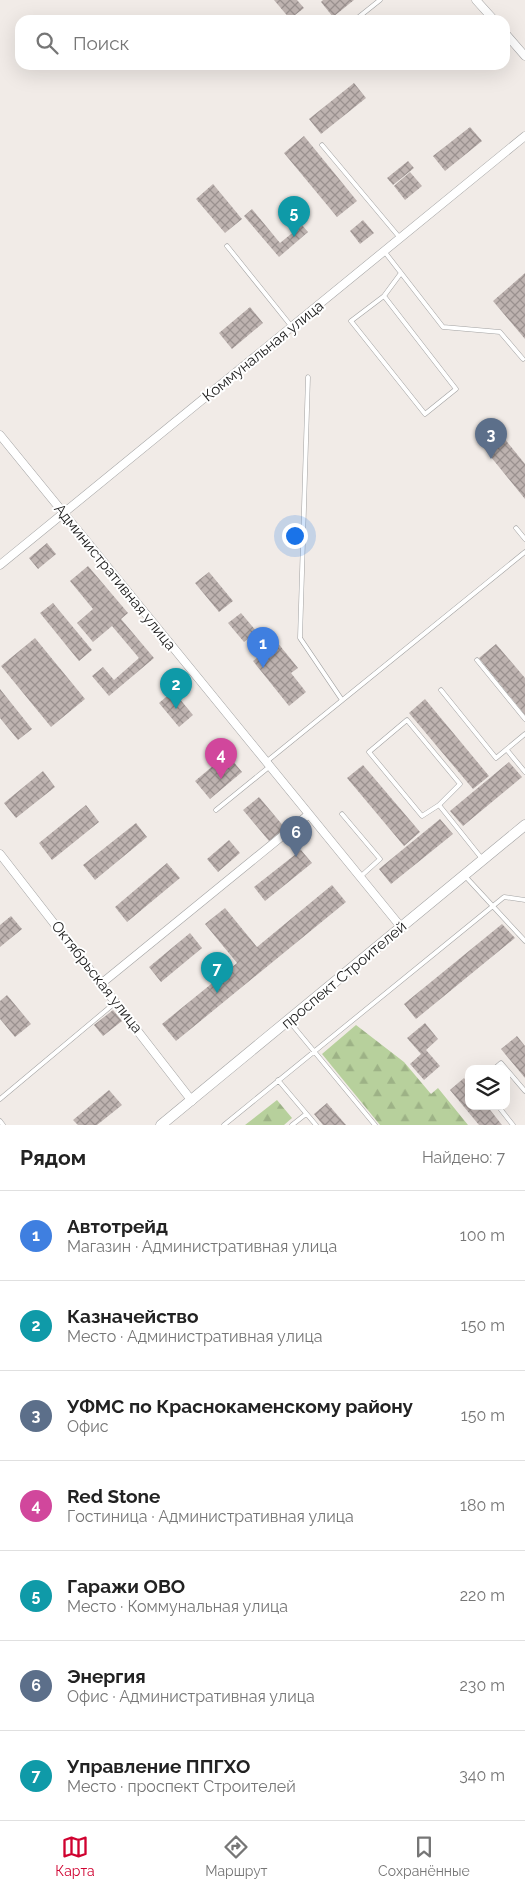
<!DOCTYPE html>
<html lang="ru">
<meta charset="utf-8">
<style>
:root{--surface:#fff;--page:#f6f6f6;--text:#222;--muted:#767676;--line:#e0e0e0;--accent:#d00230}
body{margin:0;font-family:Raleway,sans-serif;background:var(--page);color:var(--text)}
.controls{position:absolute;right:15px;bottom:15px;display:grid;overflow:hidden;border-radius:10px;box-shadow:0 5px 20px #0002}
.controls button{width:45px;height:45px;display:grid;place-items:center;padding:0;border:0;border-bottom:1px solid var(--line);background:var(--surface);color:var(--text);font:25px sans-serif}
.you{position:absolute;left:294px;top:535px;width:18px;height:18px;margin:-12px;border:4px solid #fff;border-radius:50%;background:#1a73e8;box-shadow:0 0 0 8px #1a73e833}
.badge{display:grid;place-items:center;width:32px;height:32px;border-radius:50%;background:var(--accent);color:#fff;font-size:16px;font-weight:700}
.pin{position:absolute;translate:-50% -41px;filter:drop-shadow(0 1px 2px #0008)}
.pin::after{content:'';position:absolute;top:26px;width:18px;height:15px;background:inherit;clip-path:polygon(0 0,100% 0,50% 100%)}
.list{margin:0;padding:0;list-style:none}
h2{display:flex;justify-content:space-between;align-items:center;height:65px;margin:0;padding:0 20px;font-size:21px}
h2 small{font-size:16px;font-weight:400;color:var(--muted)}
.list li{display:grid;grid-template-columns:32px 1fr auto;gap:15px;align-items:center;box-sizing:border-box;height:90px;padding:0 20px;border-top:1px solid var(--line)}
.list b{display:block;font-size:19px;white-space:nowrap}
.list p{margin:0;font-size:16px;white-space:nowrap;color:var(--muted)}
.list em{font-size:16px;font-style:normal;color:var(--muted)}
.icon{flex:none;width:28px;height:28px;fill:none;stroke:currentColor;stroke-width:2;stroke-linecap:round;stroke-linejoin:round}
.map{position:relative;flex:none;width:525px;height:1125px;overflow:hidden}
.search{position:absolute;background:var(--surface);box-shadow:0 5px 20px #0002;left:15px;right:15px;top:15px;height:55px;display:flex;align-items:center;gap:12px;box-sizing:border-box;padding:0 18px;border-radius:15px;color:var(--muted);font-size:19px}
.sheet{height:695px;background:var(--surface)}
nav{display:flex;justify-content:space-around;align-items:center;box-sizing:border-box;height:70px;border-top:1px solid var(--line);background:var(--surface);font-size:14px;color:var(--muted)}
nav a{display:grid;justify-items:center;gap:2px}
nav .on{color:var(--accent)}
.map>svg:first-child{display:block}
.forest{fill:url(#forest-firs)}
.building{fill:url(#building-cross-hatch)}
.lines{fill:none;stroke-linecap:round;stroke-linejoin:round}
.service-casing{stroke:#a2a2a2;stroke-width:5}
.minor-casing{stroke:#a2a2a2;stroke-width:9}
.tertiary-casing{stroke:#a2a2a2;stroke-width:11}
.service{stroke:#fff;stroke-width:4}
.minor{stroke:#fff;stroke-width:8}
.tertiary{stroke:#fff;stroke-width:10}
.labels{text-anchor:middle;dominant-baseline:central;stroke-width:4;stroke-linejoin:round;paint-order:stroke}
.street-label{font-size:15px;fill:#212121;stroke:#fff}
</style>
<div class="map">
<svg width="525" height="1125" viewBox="0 0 525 1125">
<defs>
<pattern id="forest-firs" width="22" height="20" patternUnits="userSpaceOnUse" patternTransform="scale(1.25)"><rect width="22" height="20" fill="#b7d09c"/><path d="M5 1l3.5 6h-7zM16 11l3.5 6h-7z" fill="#9db286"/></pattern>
<pattern id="building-cross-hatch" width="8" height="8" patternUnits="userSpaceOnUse" patternTransform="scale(1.25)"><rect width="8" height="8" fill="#beb3b0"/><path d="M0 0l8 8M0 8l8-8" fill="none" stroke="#9a918f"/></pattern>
</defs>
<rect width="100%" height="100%" fill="#f1ebe7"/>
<path class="forest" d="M356,1025L404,1062L431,1094L438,1088L468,1125H380L322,1054Z
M277,1100L292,1118L284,1125H245Z"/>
<path class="building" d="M274,0H297L304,8L290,19Z
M323,0H354L333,17L321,2Z
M354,83L366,98L321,134L309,119Z
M470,127L482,141L445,171L433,156Z
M304,136L357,201L337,217L284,153Z
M408,161L414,168L393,185L387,178Z
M410,172L422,186L405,200L394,186Z
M213,184L242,219L225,233L196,199Z
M252,209L280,243L302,225L308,232L279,257L244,216Z
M363,220L374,233L360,244L350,231Z
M525,273V339L493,301Z
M250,307L263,323L232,349L219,333Z
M499,432L525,464V499L482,446Z
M47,543L56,554L38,569L29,558Z
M88,566L128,613L121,619L154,658L109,696L92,676L103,667L114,680L139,658L112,626L93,642L77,623L93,609L70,581Z
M209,572L233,601L219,612L195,583Z
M53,603L92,650L79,661L40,613Z
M241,613L257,632L244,642L228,623Z
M35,638L85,699L51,727L1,666Z
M277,642L298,668L291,673L306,692L289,706L253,661Z
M496,644L525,678V715L479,658Z
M0,689L32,729L18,740L0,718Z
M173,691L193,715L179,727L159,703Z
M425,699L489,776L473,789L409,713Z
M227,754L242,772L210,799L195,781Z
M509,762L522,777L463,826L450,811Z
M363,765L420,832L404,846L347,778Z
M43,771L55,787L16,818L4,803Z
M259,797L285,828L269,841L243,810Z
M86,805L99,822L52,860L39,843Z
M440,819L453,834L391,884L379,869Z
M136,823L147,837L95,880L83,865Z
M229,840L240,853L218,872L207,859Z
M301,850L312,863L265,901L254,887Z
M167,863L180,878L127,922L115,907Z
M332,885L346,902L176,1041L162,1024L237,963L205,924L225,908L257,947Z
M11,916L22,929L0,947V925Z
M502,924L515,938L416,1019L404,1004Z
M190,933L202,948L161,982L149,967Z
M7,995L31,1024L15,1037L0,1019V1001Z
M113,1010L122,1021L103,1036L94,1025Z
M425,1023L438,1039L426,1050L440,1066L424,1080L410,1064L421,1054L407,1038Z
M517,1036L525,1046V1078L501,1049Z
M464,1078L469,1084V1106H487L502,1125H479L450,1090Z
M109,1090L122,1105L97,1125H78L73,1120Z
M327,1103L346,1125H323L314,1114Z"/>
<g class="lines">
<defs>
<path id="service" d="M355,20L380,0
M322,145L400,238
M227,246L292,327
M384,251L443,327L500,332L523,359
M384,296L351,321L425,414L456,389L384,296L401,273
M308,377L300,638L342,700
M516,528L525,539
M477,660L525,719
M441,690L496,758L525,734
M407,720L460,784L439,805L422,816L369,752Z
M507,750L525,772
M266,762L525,552
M439,805L483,860
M216,810L269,767
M342,814L380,859L360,877
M465,876L525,941
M289,1021L375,1125
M494,1069L501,1063L525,1091
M278,1080L316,1125
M0,1099L116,1002
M498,1106L513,1125
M0,1121L3,1125
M224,1125L504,897L525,900
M292,1125L306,1114"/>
<path id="minor" d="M476,0L494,20
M505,33L525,56
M0,435L401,927
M0,565L525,136
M0,854L192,1101
M102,983L308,815"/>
<path id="tertiary" d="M161,1125L525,825"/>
</defs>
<use href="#service" class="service-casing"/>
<use href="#minor" class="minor-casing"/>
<use href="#tertiary" class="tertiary-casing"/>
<use href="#service" class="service"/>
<use href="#minor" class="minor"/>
<use href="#tertiary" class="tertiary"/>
</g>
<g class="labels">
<g class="street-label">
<text transform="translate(263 351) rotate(-39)">Коммунальная улица</text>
<text transform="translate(115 577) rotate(51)">Административная улица</text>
<text transform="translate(344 975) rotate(-40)">проспект Строителей</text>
<text transform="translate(97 977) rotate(52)">Октябрьская улица</text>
</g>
</g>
</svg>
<div class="controls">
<button><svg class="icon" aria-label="layers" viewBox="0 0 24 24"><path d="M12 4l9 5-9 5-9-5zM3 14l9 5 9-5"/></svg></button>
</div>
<div class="you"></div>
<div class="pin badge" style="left:263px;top:668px;background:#3f7fe0">1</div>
<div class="pin badge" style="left:176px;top:709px;background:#0f9aa8">2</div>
<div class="pin badge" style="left:491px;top:459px;background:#5c6f8a">3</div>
<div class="pin badge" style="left:221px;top:779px;background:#d1479c">4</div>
<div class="pin badge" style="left:294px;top:237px;background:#0f9aa8">5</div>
<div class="pin badge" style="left:296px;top:857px;background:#5c6f8a">6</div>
<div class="pin badge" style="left:217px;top:993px;background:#0f9aa8">7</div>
<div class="search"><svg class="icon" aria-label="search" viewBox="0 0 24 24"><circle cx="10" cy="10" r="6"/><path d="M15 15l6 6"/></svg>Поиск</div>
</div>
<section class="sheet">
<h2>Рядом<small>Найдено: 7</small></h2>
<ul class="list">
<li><span class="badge" style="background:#3f7fe0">1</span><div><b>Автотрейд</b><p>Магазин · Административная улица</p></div><em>100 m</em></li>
<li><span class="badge" style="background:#0f9aa8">2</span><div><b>Казначейство</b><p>Место · Административная улица</p></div><em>150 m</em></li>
<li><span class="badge" style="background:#5c6f8a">3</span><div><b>УФМС по Краснокаменскому району</b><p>Офис</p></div><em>150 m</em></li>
<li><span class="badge" style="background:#d1479c">4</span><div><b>Red Stone</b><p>Гостиница · Административная улица</p></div><em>180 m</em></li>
<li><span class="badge" style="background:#0f9aa8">5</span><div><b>Гаражи ОВО</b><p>Место · Коммунальная улица</p></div><em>220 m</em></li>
<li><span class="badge" style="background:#5c6f8a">6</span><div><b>Энергия</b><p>Офис · Административная улица</p></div><em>230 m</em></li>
<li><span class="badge" style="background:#0f9aa8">7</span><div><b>Управление ППГХО</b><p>Место · проспект Строителей</p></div><em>340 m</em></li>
</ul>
</section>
<nav>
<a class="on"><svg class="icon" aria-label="map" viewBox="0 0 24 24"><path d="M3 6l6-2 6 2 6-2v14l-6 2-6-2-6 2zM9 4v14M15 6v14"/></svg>Карта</a>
<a><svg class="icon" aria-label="directions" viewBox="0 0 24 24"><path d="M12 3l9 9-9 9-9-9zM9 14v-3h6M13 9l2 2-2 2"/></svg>Маршрут</a>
<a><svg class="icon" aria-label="saved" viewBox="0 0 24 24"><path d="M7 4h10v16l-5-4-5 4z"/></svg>Сохранённые</a>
</nav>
